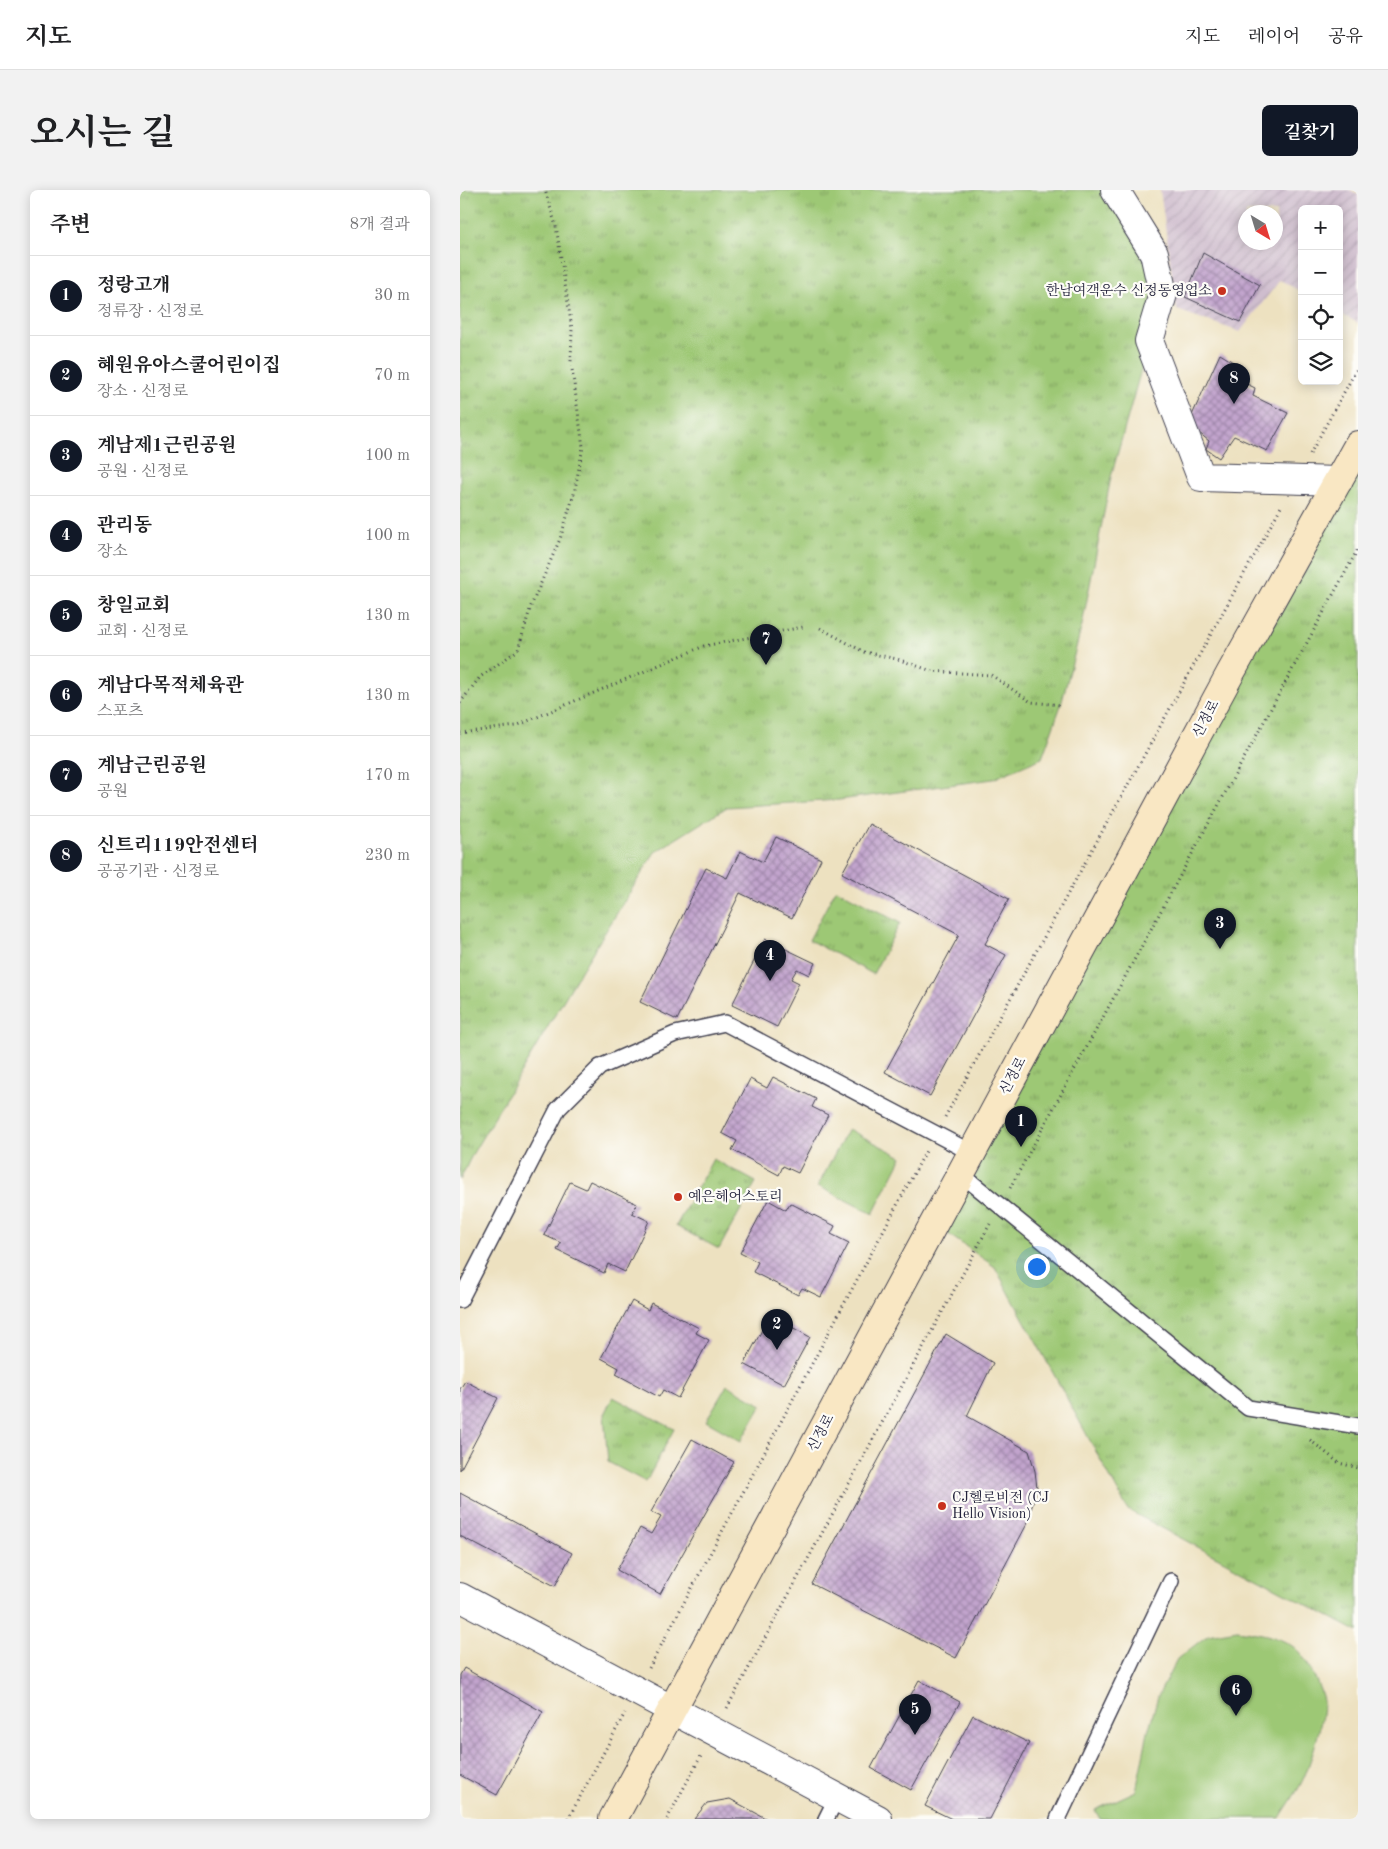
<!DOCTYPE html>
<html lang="ko">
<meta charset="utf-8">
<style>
:root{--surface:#fff;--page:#f2f2f2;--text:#202124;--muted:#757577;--line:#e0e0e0;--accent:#111827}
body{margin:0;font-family:"Old Standard TT","Noto Serif KR",serif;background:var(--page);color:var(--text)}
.controls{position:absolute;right:15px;top:15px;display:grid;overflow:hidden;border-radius:8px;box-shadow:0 2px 12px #0003}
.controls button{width:45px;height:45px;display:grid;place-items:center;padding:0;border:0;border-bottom:1px solid var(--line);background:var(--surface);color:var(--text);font:25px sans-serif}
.compass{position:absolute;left:778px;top:15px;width:45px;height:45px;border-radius:50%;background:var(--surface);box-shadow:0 2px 12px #0003;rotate:142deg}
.you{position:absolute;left:576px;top:1076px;width:18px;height:18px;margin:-12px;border:4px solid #fff;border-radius:50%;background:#1a73e8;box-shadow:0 0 0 8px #1a73e833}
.badge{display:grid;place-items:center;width:32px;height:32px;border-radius:50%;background:var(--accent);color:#fff;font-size:16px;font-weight:700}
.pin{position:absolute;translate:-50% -41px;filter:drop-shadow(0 1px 2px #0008)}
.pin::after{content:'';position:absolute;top:26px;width:18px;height:15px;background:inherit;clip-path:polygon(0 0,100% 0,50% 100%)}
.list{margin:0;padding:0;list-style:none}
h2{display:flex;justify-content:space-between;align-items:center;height:65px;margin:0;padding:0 20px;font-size:21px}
h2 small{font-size:16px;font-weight:400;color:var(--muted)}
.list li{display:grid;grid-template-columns:32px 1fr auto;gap:15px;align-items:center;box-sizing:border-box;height:80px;padding:0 20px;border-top:1px solid var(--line)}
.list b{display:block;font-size:19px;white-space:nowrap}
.list p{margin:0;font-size:16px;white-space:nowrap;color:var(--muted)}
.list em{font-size:16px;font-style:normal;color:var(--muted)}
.icon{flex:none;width:28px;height:28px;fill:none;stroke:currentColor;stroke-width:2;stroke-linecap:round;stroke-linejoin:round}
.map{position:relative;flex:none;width:898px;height:1629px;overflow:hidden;border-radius:8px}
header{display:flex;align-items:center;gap:30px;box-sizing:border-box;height:70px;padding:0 25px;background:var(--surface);border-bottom:1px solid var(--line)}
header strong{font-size:24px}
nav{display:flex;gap:28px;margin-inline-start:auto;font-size:18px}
.intro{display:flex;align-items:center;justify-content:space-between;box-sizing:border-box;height:120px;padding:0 30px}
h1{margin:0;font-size:35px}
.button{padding:12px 22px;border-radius:8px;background:var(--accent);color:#fff;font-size:18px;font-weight:700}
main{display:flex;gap:30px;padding:0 30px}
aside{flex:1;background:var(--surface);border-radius:8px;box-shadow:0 2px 12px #0003}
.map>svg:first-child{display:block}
.industrial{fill:url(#industrial-furrows);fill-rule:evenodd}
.park{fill:url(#park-tufts);stroke:#607558}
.garden{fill:#9dc875;stroke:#607558}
.building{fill:url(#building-cross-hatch)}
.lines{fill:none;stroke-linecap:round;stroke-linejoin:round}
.lane-casing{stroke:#403f4f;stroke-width:18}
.street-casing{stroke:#403f4f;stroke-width:30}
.secondary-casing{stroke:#403f4f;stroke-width:30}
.path{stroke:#403f4f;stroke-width:3;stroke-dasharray:1 4;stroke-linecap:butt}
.lane{stroke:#fff;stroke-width:15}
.street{stroke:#fff;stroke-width:28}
.secondary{stroke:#f9e7c3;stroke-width:28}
.poi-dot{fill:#c8321e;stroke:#fdfcf7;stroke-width:2}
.labels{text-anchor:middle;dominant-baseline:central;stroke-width:4.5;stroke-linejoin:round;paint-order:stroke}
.poi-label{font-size:14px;fill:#22223b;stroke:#fdfcf7;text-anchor:start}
.street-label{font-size:14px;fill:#22223b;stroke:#fdfcf7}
</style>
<header>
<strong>지도</strong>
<nav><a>지도</a><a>레이어</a><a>공유</a></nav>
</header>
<div class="intro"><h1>오시는 길</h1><a class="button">길찾기</a></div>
<main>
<aside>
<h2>주변<small>8개 결과</small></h2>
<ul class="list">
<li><span class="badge">1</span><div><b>정랑고개</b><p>정류장 · 신정로</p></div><em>30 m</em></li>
<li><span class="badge">2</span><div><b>혜원유아스쿨어린이집</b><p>장소 · 신정로</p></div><em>70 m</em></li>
<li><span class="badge">3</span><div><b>계남제1근린공원</b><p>공원 · 신정로</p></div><em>100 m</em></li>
<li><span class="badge">4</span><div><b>관리동</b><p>장소</p></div><em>100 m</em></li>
<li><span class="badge">5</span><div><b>창일교회</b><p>교회 · 신정로</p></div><em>130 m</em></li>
<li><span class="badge">6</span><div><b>계남다목적체육관</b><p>스포츠</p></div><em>130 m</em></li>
<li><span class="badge">7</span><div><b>계남근린공원</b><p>공원</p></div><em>170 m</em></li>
<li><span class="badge">8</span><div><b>신트리119안전센터</b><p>공공기관 · 신정로</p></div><em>230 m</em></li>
</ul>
</aside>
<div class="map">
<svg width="898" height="1629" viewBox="0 0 898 1629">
<defs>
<pattern id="industrial-furrows" width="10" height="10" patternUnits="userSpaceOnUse" patternTransform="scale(1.25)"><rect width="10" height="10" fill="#cfbdce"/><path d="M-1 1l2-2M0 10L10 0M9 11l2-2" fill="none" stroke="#b1a2b2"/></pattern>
<pattern id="park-tufts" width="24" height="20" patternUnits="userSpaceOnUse" patternTransform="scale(1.25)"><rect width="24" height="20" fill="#9dc875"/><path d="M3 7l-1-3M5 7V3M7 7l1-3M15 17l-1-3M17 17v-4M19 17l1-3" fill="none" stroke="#80a261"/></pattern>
<pattern id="building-cross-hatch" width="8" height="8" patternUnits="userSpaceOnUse" patternTransform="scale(1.25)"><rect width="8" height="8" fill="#c2a4cd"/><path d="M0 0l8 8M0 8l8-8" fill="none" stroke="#9d85a8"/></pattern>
</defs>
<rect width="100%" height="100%" fill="#fdfcf7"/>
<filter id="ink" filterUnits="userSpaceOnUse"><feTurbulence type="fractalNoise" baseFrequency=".02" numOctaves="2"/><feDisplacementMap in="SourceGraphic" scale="10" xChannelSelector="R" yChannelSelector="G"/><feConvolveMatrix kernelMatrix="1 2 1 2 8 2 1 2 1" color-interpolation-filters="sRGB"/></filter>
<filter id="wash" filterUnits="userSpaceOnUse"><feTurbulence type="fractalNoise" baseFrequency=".0096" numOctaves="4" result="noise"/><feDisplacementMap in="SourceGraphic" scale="20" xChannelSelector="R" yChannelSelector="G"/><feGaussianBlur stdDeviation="1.12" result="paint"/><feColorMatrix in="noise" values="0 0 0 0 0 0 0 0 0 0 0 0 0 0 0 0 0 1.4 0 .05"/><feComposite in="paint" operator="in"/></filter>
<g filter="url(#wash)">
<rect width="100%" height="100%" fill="#ede1c0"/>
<path class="industrial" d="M700,0H890L898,4V133L879,123V19H842V102L820,90L780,142L717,120ZM786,22H816V52H786Z"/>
<path class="park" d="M0,0H655L694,63L689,151L651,287L622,435L601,515L582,568L533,589L379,610L267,617L195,662L121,781L13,963L0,990Z
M898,255V1442L668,1320L535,1077L474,1034Z
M376,699L440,733L413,784L349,750Z
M253,969L296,992L259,1059L216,1036Z
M153,1207L214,1239L186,1292L148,1272L144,1224Z"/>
<path class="garden" d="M388,939L442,967L413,1024L358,996Z
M267,1195L302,1215L281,1251L246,1231Z
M777,1440C798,1443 825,1446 840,1463C848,1472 862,1500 863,1511C864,1529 852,1568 845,1585C839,1600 828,1614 820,1628L640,1629L635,1620L676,1601L688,1542L698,1506L717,1469L748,1445Z"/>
<g id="blocks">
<path class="building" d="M743,63L800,95L780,132L725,107Z
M760,164L786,180L781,191L795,198L793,206L828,223L807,261L774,246L759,268L746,259L749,251L728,234Z
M409,634L549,709L525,754L546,765L470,906L425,882L499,745L382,683Z
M316,647L361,669L332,728L280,703L217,830L180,812L246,678L267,688L280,661L303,672Z
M305,749L355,773L349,785L337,779L331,789L339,793L317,837L272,815Z
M313,887L356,909L352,917L368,925L338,983L323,976L319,985L272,960L277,951L262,943L290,889L307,898Z
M130,991L177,1014L172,1023L189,1031L165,1082L148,1074L144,1083L97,1060L101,1053L84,1045L110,992L126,999Z
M308,1010L326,1020L330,1013L375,1036L371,1044L389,1053L361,1107L342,1098L338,1105L293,1082L298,1072L280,1063Z
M172,1111L188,1120L191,1113L239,1138L236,1143L249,1150L218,1208L203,1200L199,1207L156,1184L159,1178L141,1168Z
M310,1125L350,1147L324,1195L284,1174Z
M486,1144L533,1173L507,1226L569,1261L575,1281L577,1298L567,1334L496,1468L352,1394Z
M5,1191L38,1208L0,1280V1199Z
M232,1249L274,1272L200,1404L157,1380L180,1338L191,1344L201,1327L191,1322Z
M0,1303L112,1363L95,1396L0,1346Z
M4,1478L83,1522L37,1605L0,1585V1485Z
M459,1490L500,1512L451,1600L411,1578Z
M513,1525L569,1553L530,1629H492L465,1616Z
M270,1609L307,1629H234L247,1613Z"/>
</g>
</g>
<g filter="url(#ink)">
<use href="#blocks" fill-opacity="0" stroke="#403f4f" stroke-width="1"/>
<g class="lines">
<defs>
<path id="lane" d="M501,984L788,1218L898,1236
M0,1110L98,919L140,877L215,844L265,833L512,963
M366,1629L377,1607
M598,1629L711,1391"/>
<path id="street" d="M655,0L694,63L703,104L689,151L741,287L878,291
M0,1407L418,1629"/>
<path id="secondary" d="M153,1629L770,484L898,255"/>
</defs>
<use href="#lane" class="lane-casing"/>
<use href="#street" class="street-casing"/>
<use href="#secondary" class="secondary-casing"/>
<path class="path" d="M850,264L898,177
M360,438L404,462L437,469L472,481L531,485L571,512L601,515
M0,513L20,487L58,460L71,416L100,349L114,304L123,257L111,172L112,139L96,36L85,0
M0,543L56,536L244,456L343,437
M485,927L822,315
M550,998L898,359
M850,1250L879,1273L898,1278
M189,1478L466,961
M267,1518L530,1034
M108,1629L165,1523
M207,1629L241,1566"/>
<use href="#lane" class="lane"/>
<use href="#street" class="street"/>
<use href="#secondary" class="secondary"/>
</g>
</g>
<g class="poi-dot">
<circle cx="762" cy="101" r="5"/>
<circle cx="218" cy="1007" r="5"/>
<circle cx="482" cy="1316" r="5"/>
</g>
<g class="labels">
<g class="poi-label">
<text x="752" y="101" text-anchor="end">한남여객운수 신정동영업소</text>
<text x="228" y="1007">예은헤어스토리</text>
<text x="492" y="1308">CJ헬로비전 (CJ<tspan x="492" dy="16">Hello Vision)</tspan></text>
</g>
<g class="street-label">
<text transform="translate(746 529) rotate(-62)">신정로</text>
<text transform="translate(553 886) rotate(-62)">신정로</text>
<text transform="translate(361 1243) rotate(-62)">신정로</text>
</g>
</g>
</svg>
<div class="controls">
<button>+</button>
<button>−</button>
<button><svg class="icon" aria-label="locate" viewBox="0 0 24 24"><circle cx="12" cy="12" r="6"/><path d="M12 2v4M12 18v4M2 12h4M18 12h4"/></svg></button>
<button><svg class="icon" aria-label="layers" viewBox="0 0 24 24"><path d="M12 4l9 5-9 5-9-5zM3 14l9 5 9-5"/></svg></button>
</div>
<svg class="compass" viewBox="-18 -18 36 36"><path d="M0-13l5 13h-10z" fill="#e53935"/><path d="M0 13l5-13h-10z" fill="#757577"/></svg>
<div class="you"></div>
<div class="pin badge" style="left:561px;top:957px">1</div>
<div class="pin badge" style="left:317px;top:1160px">2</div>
<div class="pin badge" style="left:760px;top:759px">3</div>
<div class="pin badge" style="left:310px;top:791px">4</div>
<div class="pin badge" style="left:455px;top:1545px">5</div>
<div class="pin badge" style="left:776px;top:1526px">6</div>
<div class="pin badge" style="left:306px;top:475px">7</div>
<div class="pin badge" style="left:774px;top:214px">8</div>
</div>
</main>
